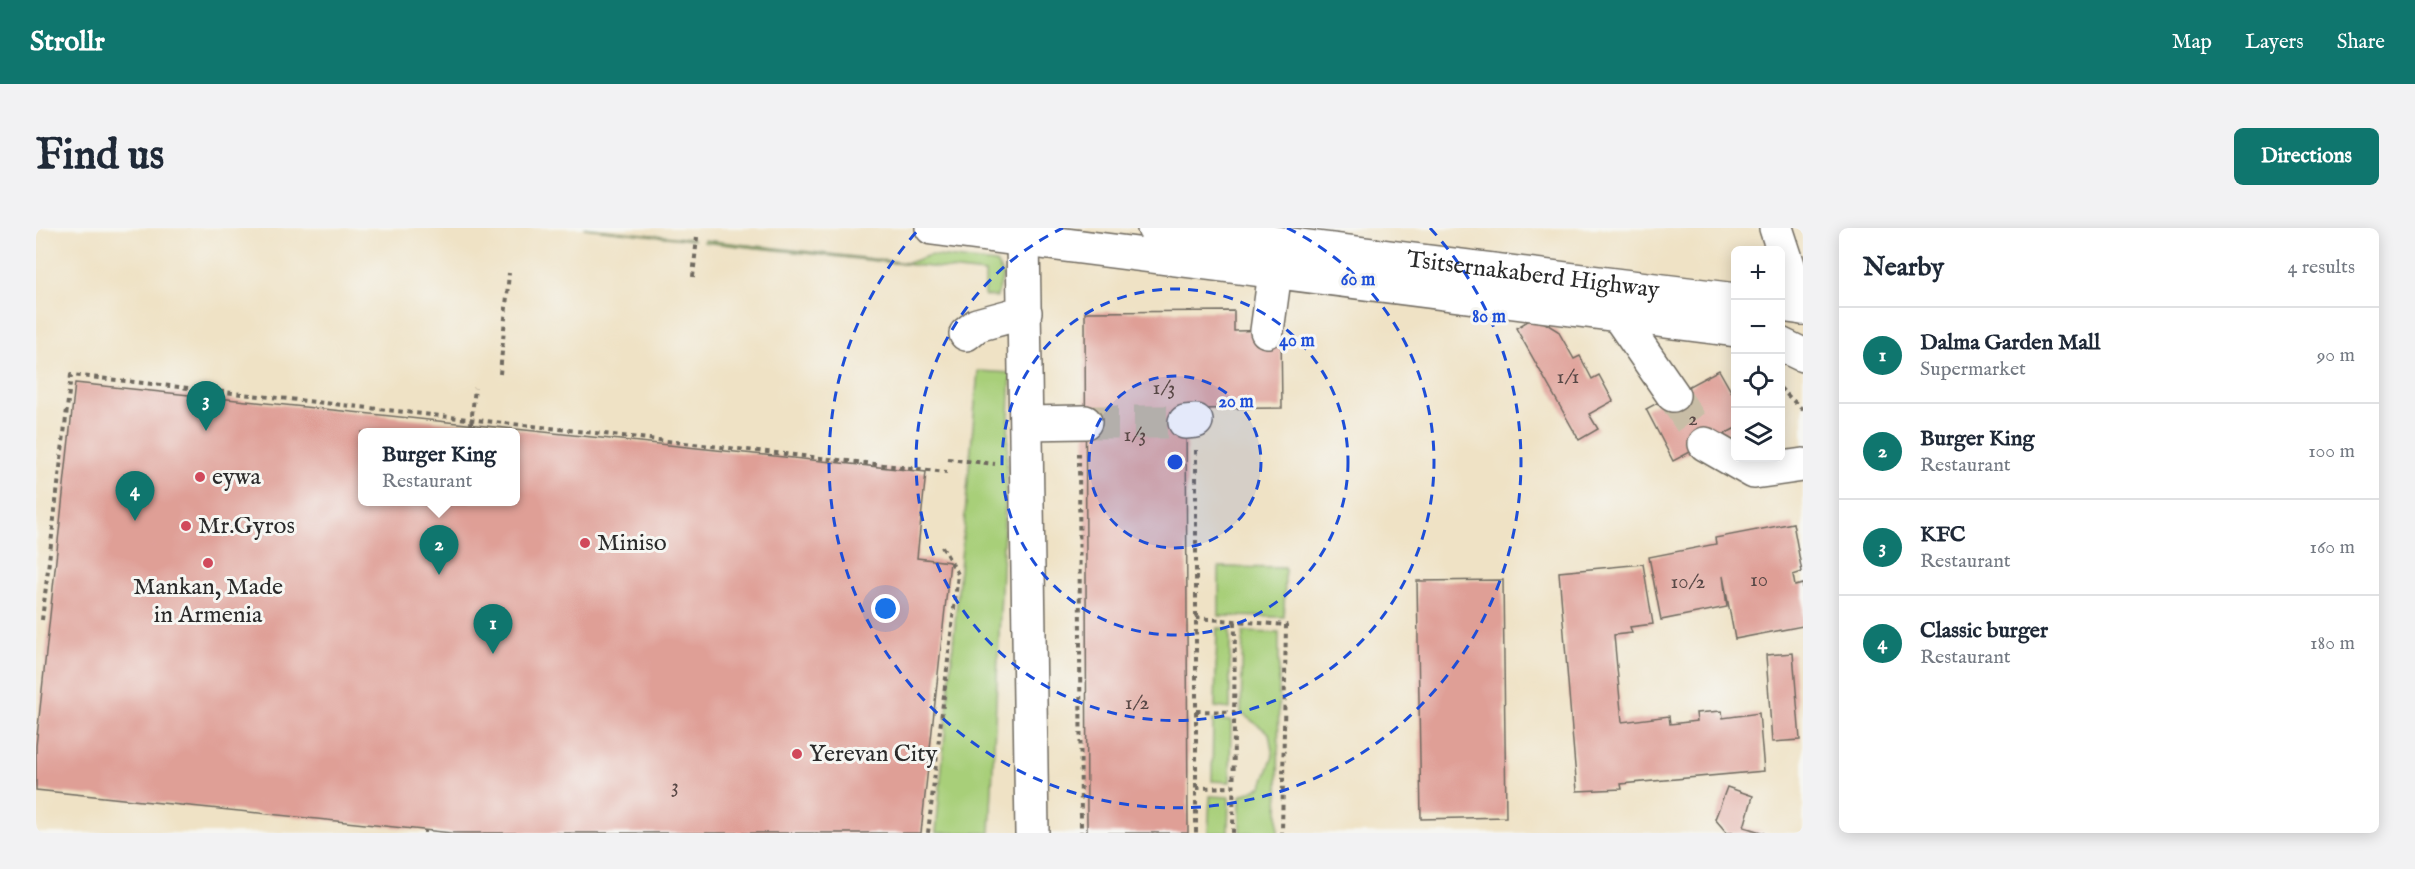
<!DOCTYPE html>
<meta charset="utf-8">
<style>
:root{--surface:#fff;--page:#f2f2f3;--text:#1f2937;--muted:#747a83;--line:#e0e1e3;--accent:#0f766e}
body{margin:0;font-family:"IM FELL English",serif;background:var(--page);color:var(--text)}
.controls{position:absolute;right:18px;top:18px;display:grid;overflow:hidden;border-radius:9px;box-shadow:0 3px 15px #0003}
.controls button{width:54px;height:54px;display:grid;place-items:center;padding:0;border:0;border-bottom:2px solid var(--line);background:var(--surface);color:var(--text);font:30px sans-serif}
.you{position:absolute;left:850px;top:381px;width:21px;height:21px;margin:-15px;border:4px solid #fff;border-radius:50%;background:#1a73e8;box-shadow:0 0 0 9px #1a73e833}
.badge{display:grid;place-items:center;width:39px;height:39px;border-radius:50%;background:var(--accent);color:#fff;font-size:20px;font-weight:700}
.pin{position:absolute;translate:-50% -50px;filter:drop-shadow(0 2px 3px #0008)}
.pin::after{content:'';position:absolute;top:32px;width:21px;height:18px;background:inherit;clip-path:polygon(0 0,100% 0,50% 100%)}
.popup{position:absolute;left:322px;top:200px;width:162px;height:78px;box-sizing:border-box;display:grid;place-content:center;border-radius:9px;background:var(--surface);filter:drop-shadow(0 2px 4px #0005);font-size:20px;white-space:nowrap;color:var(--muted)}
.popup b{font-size:22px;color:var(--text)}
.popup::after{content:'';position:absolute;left:50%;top:100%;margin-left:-12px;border:12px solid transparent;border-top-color:var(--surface)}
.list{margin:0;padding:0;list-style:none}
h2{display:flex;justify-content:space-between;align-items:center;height:78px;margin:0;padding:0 24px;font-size:26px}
h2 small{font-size:20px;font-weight:400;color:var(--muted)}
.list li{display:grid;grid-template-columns:39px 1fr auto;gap:18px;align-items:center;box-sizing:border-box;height:96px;padding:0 24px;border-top:2px solid var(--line)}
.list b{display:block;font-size:22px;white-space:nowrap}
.list p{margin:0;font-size:20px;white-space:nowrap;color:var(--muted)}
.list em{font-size:20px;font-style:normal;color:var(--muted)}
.icon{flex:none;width:33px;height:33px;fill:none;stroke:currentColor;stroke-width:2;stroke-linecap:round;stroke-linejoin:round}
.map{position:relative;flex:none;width:1767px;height:605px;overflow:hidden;border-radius:9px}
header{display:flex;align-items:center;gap:36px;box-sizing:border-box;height:84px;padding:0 30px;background:var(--accent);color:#fff}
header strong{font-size:28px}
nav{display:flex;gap:33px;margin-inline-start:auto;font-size:21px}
.intro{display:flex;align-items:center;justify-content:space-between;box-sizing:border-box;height:144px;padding:0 36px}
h1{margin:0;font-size:42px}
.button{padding:15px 27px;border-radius:9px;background:var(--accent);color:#fff;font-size:21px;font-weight:700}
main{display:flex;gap:36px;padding:0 36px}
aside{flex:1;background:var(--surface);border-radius:9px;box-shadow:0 3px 15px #0003}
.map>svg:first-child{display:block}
.green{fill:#a8cf79;stroke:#6a7d52;stroke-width:1.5}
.building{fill:#df9f96;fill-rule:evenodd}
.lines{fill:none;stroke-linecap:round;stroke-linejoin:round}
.minor-tunnel{stroke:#c8bda6;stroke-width:33;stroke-dasharray:33 16;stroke-linecap:butt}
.minor-casing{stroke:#706b61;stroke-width:36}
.major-casing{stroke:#706b61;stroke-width:36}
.path{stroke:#706b61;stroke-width:4;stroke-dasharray:4.5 4.5;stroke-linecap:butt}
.minor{stroke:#fff;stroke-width:33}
.major{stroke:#fff;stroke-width:33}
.ring{fill:none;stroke:#1d4ed8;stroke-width:3;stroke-dasharray:10 8}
.poi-dot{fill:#d1495b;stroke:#f6f6f2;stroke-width:2}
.labels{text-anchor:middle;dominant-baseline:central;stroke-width:6;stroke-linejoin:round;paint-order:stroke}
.number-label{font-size:21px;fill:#584846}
.street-label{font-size:24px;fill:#2b2b2b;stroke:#f6f6f2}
.poi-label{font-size:24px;fill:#2b2b2b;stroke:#f6f6f2;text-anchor:start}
.centre{fill:#1d4ed8;stroke:#f6f6f2;stroke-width:3}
.ring-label{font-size:18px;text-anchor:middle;font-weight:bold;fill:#1d4ed8;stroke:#f6f6f2;stroke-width:6;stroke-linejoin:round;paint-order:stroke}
</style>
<header>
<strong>Strollr</strong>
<nav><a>Map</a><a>Layers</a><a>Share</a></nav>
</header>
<div class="intro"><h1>Find us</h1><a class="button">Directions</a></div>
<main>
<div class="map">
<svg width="1767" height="605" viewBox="0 0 1767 605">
<rect width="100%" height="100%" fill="#f6f6f2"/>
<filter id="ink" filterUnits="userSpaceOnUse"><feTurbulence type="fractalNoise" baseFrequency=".0167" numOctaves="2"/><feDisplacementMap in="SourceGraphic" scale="12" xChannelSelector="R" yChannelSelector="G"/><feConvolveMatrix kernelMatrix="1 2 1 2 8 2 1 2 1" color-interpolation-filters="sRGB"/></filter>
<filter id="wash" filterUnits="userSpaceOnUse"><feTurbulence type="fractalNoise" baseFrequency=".008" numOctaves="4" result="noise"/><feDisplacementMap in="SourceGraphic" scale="24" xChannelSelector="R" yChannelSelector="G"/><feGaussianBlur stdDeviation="1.35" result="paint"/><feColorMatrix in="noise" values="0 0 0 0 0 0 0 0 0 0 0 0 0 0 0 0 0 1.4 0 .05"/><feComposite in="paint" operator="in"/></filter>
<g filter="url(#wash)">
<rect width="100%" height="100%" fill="#efe2c5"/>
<path class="green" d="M548,0L657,11V12Z
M668,12L872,35L894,27L960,35L967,47L961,69L949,68V45L667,14Z
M942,143L975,145L954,605H900Z
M1183,339L1249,340L1248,389L1183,388Z
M1181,400L1194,401V481L1179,479Z
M1207,404L1243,405L1242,605H1204V568L1226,558L1237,528L1233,505L1205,485Z
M1177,492L1195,493L1194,554L1176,553Z
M1174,568L1193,569L1192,605H1172Z"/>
<g id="blocks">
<path class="building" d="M1198,83V103L1245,102L1246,180L1150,181L1152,605H1051L1049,84Z
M1499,89L1522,103L1538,131L1544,128L1556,151L1563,147L1577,173L1553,186L1562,201L1543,212L1480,100Z
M1683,142L1700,172V200L1637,233L1610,181Z
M39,155L890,244L881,330L914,334L885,605H416L0,562V518ZM326,204H480V274H326Z
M1757,295L1766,344L1757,347L1759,358L1767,356V398L1699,411L1687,348L1691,379L1625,392L1613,329L1680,316L1679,310Z
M1607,336L1617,396L1594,399L1596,405L1578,407L1586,494L1633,488L1634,496L1661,493L1660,485L1686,483L1687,490L1723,485L1728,543L1585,556L1586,561L1541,563L1523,344Z
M1467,352L1470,589L1385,591L1381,353Z
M1757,425L1764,512L1736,514L1730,427Z
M1691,559L1717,568L1708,599L1728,605H1691L1679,591Z"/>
</g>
</g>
<g filter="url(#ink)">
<use href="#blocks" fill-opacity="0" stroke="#706b61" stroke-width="1.5"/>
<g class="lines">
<path class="minor-tunnel" d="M1637,167L1669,216
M1049,194H1149"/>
<defs>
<path id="minor" d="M1740,0L1766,80
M987,11L996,605
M1582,87L1637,167
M1231,103L1239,44
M930,106L941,97L989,84
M1149,194L1160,193
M990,195L1049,194
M1669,216L1718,244L1767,237"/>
<g id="major">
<path d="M896,0L1700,102"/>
<path id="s1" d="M1118,0L1700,72"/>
<path d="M1744,77L1767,80"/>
<path d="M1744,116L1767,127"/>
</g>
</defs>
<use href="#minor" class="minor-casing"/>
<use href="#major" class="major-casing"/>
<path class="path" d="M657,49L661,9
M464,146L473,45
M1744,160L1767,182
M435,196L439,160
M1160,222V605
M1043,225L1045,605
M912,231L959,236
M1160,390L1250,397L1246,605
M6,392L35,147L911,244
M1160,483L1199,484
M1160,560L1197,559
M389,605V602
M892,605L922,346L905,317
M1197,605L1199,393"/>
<use href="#minor" class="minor"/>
<use href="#major" class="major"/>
</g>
</g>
<circle cx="1139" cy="234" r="86" fill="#1d4ed8" fill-opacity=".12"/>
<g class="ring">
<circle cx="1139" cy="234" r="86"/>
<circle cx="1139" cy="234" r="173"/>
<path d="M1251 0A259 259 0 1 1 1027 0"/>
<path d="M1394 0A346 346 0 1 1 884 0"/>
</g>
<g class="poi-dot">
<circle cx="164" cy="249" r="6"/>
<circle cx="150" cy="298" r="6"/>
<circle cx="549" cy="315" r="6"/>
<circle cx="172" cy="335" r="6"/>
<circle cx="761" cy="526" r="6"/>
</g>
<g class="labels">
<g class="number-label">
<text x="1532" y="149">1/1</text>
<text x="1128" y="160">1/3</text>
<text x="1657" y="191">2</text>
<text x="1099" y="207">1/3</text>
<text x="1723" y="352">10</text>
<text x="1652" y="354">10/2</text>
<text x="1101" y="475">1/2</text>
<text x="639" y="558">3</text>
</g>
<g class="street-label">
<text stroke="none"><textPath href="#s1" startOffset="382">Tsitsernakaberd Highway</textPath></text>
</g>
<g class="poi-label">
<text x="176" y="249">eywa</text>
<text x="162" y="298">Mr.Gyros</text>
<text x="561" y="315">Miniso</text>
<text x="172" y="359" text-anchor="middle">Mankan, Made<tspan x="172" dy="28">in Armenia</tspan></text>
<text x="773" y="526">Yerevan City</text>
</g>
</g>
<circle cx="1139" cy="234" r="9" class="centre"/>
<g class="ring-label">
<text x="1322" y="57">60 m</text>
<text x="1453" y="94">80 m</text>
<text x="1261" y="118">40 m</text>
<text x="1200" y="179">20 m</text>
</g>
</svg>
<div class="controls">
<button>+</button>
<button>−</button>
<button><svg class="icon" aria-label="locate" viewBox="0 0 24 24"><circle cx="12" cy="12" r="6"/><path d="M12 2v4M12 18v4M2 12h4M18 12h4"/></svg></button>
<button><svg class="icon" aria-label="layers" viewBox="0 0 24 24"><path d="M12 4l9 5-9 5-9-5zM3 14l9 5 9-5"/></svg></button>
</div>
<div class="you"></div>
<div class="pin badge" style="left:457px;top:426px">1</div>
<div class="pin badge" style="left:403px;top:347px">2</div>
<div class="popup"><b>Burger King</b>Restaurant</div>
<div class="pin badge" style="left:170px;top:203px">3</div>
<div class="pin badge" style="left:99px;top:293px">4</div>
</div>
<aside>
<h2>Nearby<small>4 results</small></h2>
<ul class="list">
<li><span class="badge">1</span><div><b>Dalma Garden Mall</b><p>Supermarket</p></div><em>90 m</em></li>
<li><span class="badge">2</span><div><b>Burger King</b><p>Restaurant</p></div><em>100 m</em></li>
<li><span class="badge">3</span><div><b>KFC</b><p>Restaurant</p></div><em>160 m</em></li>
<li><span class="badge">4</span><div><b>Classic burger</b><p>Restaurant</p></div><em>180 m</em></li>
</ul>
</aside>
</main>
